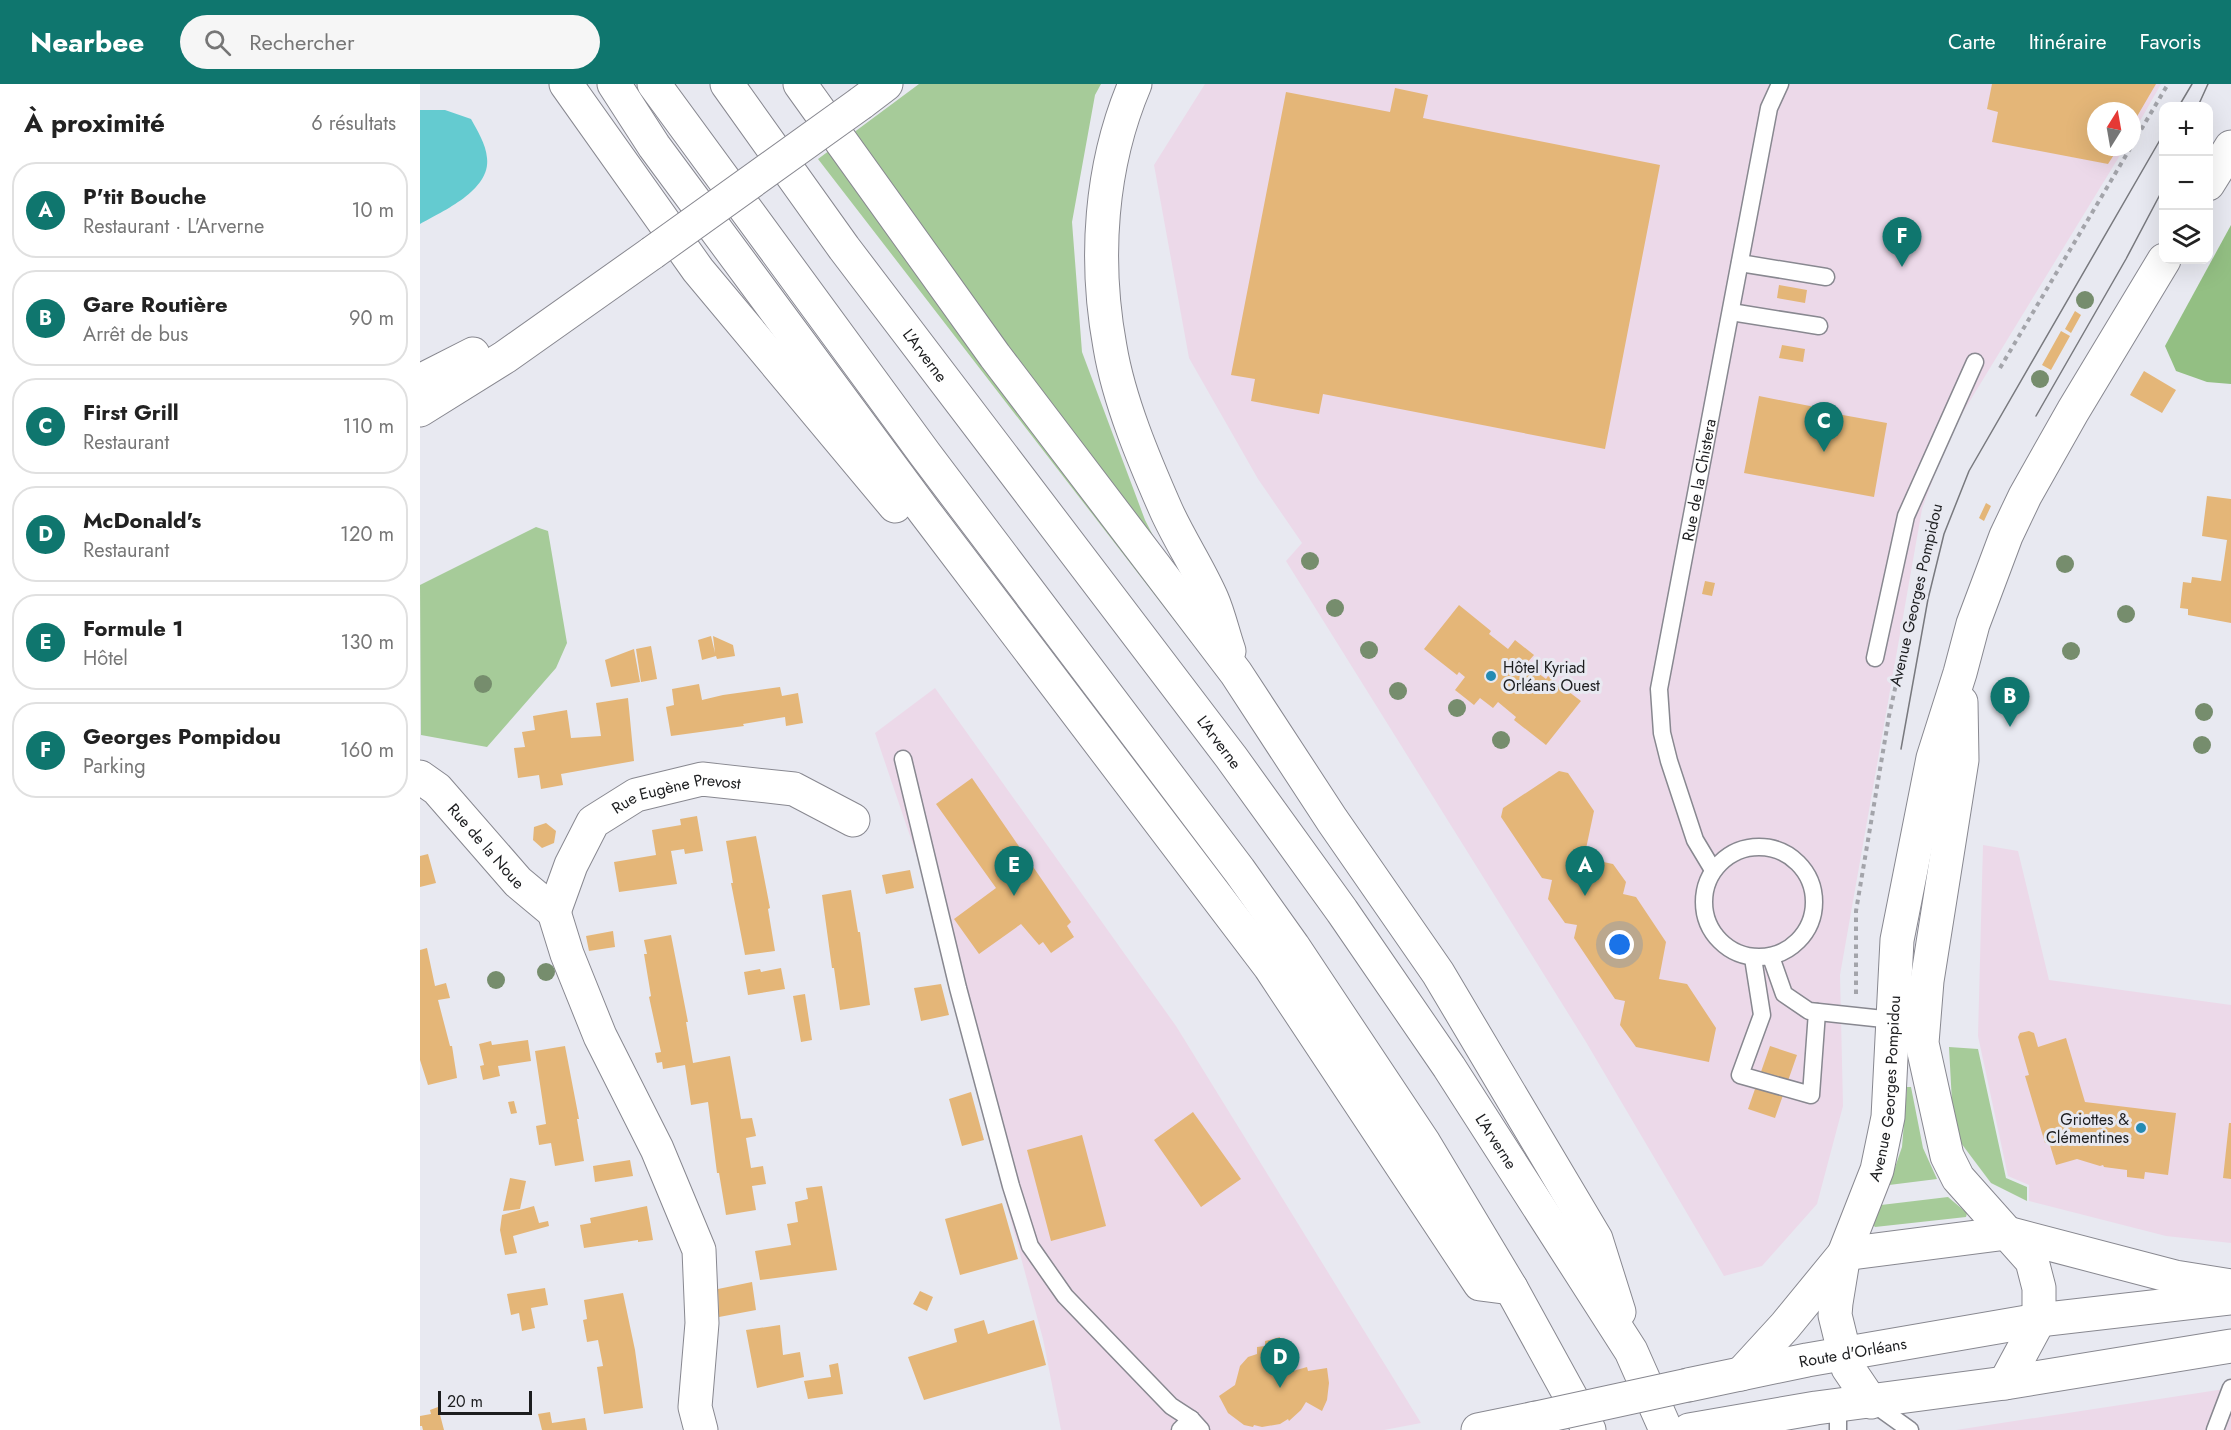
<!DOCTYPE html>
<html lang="fr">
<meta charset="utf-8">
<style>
:root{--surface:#fff;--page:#f6f6f6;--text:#222;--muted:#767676;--line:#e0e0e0;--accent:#0f766e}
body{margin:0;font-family:Jost,sans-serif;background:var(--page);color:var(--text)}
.controls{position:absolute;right:18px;top:18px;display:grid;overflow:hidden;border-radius:12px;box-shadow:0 6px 24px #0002}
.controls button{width:54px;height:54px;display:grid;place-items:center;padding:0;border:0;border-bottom:2px solid var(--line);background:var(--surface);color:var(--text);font:30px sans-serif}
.compass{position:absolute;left:1667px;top:18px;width:54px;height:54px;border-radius:50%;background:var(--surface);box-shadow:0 6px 24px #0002;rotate:11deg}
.scale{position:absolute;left:18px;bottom:15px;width:94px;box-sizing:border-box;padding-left:6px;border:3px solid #1c1d1f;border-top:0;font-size:16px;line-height:21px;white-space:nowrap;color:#1c1d1f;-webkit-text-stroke:4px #e8e9f1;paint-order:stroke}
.you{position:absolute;left:1200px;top:861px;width:21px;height:21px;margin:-15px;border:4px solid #fff;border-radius:50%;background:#1a73e8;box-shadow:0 0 0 9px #1a73e833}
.badge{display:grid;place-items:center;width:39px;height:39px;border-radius:50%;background:var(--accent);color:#fff;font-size:20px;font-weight:700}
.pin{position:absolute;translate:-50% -50px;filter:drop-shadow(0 2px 3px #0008)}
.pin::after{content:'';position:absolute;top:32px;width:21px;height:18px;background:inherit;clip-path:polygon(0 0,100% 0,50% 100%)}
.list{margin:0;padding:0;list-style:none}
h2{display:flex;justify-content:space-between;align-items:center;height:78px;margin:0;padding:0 24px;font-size:26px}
h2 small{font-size:20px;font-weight:400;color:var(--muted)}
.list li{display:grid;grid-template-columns:39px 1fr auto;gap:18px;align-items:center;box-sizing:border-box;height:96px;margin:0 12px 12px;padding:0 12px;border:2px solid var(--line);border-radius:24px}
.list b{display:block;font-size:22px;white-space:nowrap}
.list p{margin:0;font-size:20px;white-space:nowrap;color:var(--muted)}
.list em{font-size:20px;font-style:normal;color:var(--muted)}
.icon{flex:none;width:33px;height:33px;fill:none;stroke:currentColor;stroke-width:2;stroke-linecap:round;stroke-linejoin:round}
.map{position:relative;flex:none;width:1811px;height:1346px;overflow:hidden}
header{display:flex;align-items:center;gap:36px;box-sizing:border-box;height:84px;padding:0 30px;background:var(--accent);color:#fff}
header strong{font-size:28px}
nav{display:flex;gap:33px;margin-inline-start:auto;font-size:21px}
.search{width:420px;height:54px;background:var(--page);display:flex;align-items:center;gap:15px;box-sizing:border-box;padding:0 21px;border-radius:33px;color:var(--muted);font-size:22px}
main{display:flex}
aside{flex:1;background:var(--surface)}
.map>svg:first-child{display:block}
.commercial{fill:#ecd9e9}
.green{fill:#a6cb99}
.forest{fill:#93bf83}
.water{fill:#64cbd0}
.building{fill:#e4b678}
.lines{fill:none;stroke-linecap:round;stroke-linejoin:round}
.lane-casing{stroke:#888890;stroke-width:19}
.street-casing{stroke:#888890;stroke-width:35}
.primary-casing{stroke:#888890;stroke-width:35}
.highway-casing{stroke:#888890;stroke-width:35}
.path{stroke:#a3a4aa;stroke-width:4;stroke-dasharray:4.5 4.5;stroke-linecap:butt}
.lane{stroke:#fff;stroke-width:16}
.street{stroke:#fff;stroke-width:33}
.primary{stroke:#fff;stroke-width:33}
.highway{stroke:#fff;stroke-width:33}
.tram{stroke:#78797e;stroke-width:1.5}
.primary-bridge-casing{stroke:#888890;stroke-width:35;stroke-linecap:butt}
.highway-bridge-casing{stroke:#888890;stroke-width:35;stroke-linecap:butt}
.primary-bridge{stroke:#fff;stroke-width:33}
.highway-bridge{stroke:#fff;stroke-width:33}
.tree{fill:#768d6d}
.poi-dot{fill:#248bb3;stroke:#e8e9f1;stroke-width:2}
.labels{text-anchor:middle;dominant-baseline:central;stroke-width:6;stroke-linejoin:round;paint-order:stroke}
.street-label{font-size:16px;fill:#1c1d1f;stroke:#e8e9f1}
.poi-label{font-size:16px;fill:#1c1d1f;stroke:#e8e9f1;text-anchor:start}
</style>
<header>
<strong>Nearbee</strong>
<div class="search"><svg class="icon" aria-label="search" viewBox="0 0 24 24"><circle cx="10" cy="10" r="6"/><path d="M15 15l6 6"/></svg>Rechercher</div>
<nav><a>Carte</a><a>Itinéraire</a><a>Favoris</a></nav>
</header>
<main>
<aside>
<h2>À proximité<small>6 résultats</small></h2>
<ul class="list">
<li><span class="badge">A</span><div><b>P'tit Bouche</b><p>Restaurant · L'Arverne</p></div><em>10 m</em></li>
<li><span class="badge">B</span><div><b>Gare Routière</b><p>Arrêt de bus</p></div><em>90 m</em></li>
<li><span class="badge">C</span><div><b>First Grill</b><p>Restaurant</p></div><em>110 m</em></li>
<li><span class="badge">D</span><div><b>McDonald's</b><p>Restaurant</p></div><em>120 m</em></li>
<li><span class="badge">E</span><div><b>Formule 1</b><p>Hôtel</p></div><em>130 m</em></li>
<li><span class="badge">F</span><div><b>Georges Pompidou</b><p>Parking</p></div><em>160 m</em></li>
</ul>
</aside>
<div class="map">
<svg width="1811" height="1346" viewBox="0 0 1811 1346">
<rect width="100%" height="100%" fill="#e8e9f1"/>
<path class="commercial" d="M785,0H1741L1712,51V27H1676V63H1705L1529,351L1502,425L1420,891L1423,1022L1397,1120L1342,1182L1304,1192L1166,958L866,477L882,459L838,395L769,274L734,81Z
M515,604L756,942L1001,1339L964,1346H641L623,1255L574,1074L507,802L455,649Z
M1563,761L1598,767L1629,896L1811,921V1159L1746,1152L1609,1117V1101L1588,1092L1558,952Z
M1811,1304V1346H1536Z"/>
<path class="green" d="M499,0H681L675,11L652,138L662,268L725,436L819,620L398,75Z
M116,443L128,447L147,559L136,584L67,663L1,651L0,501Z
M1529,963L1558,965L1586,1094L1607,1103V1117L1571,1099L1541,1059L1533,1037Z
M1487,1003H1491L1503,1064L1517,1095L1469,1101L1482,1063Z
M1528,1113L1547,1129L1546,1133L1455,1143L1453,1141L1461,1121Z"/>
<path class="forest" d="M1811,141V300L1787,298L1756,287L1745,262Z"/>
<path class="water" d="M0,26H25L51,35C57,46 66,60 67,74C71,106 23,127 0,140Z"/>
<path class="building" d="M1572,0H1736L1712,41V27H1676V63H1699L1688,80L1572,58L1578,28L1567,25Z
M975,4L1008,11L1003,34L1240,81L1185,365L903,310L899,330L831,317L835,295L811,291L866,8L970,28Z
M1359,201L1387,206L1385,219L1357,214Z
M1655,227L1661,231L1651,249L1645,245Z
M1641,247L1650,252L1631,286L1622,281Z
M1362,261L1385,265L1383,278L1359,274Z
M1724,287L1756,306L1742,329L1710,311Z
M1339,312L1395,323V326L1467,339L1454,413L1324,389Z
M1787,412L1811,415V539L1768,531V525L1760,524L1763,498L1771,499L1772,493L1801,497L1807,456L1782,452Z
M1566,419L1571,422L1564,437L1559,434Z
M1285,497L1295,499L1292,512L1282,510Z
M1039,521L1071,547L1069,550L1088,565L1095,556L1114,571L1106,580L1126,595L1128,592L1161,617L1126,661L1094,636L1096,633L1078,618L1073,624L1060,614L1054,621L1035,606L1045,593L1039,588L1037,591L1004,565Z
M291,552L295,569L293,552L313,561L315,572L297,575L296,572L282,576L278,556Z
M231,562L237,595L221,598L216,565Z
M214,565L220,598L191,603L185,576Z
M279,600L282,616L303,611L360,603L362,612L378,609L383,639L366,642L365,633L323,640L324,642L251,652L246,623L254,621L252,605Z
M208,614L214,677L141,690L143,701L121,705L119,691L98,694L94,664L105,663L102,648L115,646L113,632L147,626L151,654L181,652L176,619Z
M1139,687L1148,689L1174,727L1164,774L1193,780L1206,798L1203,810L1216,813L1246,858L1239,895L1267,900L1296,944L1289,978L1216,963L1200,941L1205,917L1195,915L1154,854L1157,841L1145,839L1128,815L1132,796L1122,794L1081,733L1083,724Z
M552,694L651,838L647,842L654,853L631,869L623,858L619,861L601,840L559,870L534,835L576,804L516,720Z
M277,732L283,767L265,770L264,765L251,767L257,800L199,808L194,778L236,771L232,746L261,741L260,735Z
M126,739L136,747L134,759L122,764L113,756L114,743Z
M336,752L350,824L348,825L355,867L325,871L311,799H313L306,757Z
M8,770L16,799L0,803V772Z
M490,786L494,804L466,810L462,791Z
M431,806L438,848H440L450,921L420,926L414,884H412L402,811Z
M193,847L195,863L169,867L166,852Z
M251,851L268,938H266L273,979L310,972L321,1035L332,1034L336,1052L326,1054L331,1084L343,1082L346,1100L332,1102L336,1126L306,1131L299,1089H297L288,1018L271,1021L265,981L243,985L242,978L237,979L235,969L241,968L229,913L231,912L224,870H227L224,856Z
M7,864L15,902L26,899L30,914L18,916L30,962H32L37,994L8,1001L0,976V866Z
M361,884L365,905L328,911L324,888L340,885L341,888Z
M521,900L529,931L501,937L494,904Z
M385,910L392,956L381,958L373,912Z
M1609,947L1614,949L1618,963L1646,954L1665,1018L1756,1029L1748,1091L1725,1088L1724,1095L1707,1093V1086L1684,1083L1683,1081L1680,1082L1657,1075L1636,1081L1629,1058L1625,1059L1605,992L1609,991L1598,953L1600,949Z
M108,956L111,977L78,982L80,992L63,996L60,982L64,981L59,960L71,957L72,961Z
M145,962L159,1035H157L164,1077L135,1082L131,1059L119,1061L116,1042L126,1040L115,967Z
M1350,962L1377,971L1355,1034L1328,1025Z
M551,1008L564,1056L542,1062L529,1015Z
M94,1017L97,1029L91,1030L88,1018Z
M773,1028L821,1095L781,1123L734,1056Z
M1809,1039H1811V1095L1803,1094Z
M662,1051L686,1142L631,1157L607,1066Z
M210,1076L213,1092L175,1098L173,1082Z
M90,1094L106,1097L100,1125L83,1127Z
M402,1102L417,1186L340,1196L335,1167L371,1161L367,1140L378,1138L375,1118L388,1115L386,1104Z
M582,1119L598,1175L540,1191L525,1135Z
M114,1122L119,1139L128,1137L129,1142L93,1152L97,1169L85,1171L80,1146L82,1131Z
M227,1122L233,1156L218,1158V1156L164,1164L160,1141L171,1139L170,1134Z
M332,1198L336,1226L299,1233L298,1205Z
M125,1204L128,1221L111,1224L115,1244L102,1247L99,1229L91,1231L87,1210Z
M500,1207L513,1213L507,1227L493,1220Z
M203,1209L215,1266L223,1324L184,1330L177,1283L183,1282L178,1256L167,1258L163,1236L167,1235L164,1216Z
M564,1236L568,1250L614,1236L626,1281L504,1316L488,1273L537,1258L534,1245Z
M360,1241L363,1271L380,1268L384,1293L337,1304L326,1246Z
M860,1253L858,1267L867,1274L873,1287L887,1283L888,1287L907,1284L909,1299L907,1316L902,1327L886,1318L881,1326L869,1337L868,1335L860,1340L842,1343L834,1341L833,1343L824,1341L808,1329L799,1312L815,1301L820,1282L828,1273L837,1270V1263L845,1262V1257Z
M418,1279L423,1310L388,1315L384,1297L411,1293L409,1281Z
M18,1323L24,1346H3L2,1342H0V1332L11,1330L10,1326Z
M130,1328L132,1339L165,1334L167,1346H122L118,1330Z"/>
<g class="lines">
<defs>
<g id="lane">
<path d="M1320,179L1406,193"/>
<path d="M1311,228L1399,242"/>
<path d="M1455,574L1486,432L1555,278"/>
<path d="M483,675L538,904L591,1102L610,1162L645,1212L751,1322L771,1335L781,1346"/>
<circle cx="1339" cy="818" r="55"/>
<path id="s1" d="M1293,786L1275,756L1249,677L1242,649L1239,605L1349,24L1360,0"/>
<path d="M1351,873L1364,910L1389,927L1473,936"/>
<path d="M1333,874L1342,931L1320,991L1391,1011L1397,928"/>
<path d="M1451,1318L1490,1346"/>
<path d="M760,1346L771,1335"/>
<path d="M1418,1346V1322"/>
<path d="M1795,1346L1811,1304"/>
</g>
<g id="street">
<path id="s2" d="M0,693L17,705L98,798L134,828"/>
<path d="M134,828L147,870L180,952L237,1065L279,1166L282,1239L275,1323L281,1346"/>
<path id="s3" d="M134,828L151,781L173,738L216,711L282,695L374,705L433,736"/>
</g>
<g id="primary">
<path d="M1788,100L1811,63"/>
<path d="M1541,618L1542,676L1507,897L1502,959L1527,1072L1538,1094L1612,1177L1619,1204V1236L1585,1299"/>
<path d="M1321,1290L1365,1242L1424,1170L1587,1149L1755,1193L1811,1202"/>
<path id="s4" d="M1268,1301L1387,1276L1619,1236L1811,1214"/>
<path id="s5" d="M1451,1318L1428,1284L1415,1231L1416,1219L1424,1170L1457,1086L1468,1033L1477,856L1513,674L1540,589L1553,540L1586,452L1605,412L1653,327L1744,176"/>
<path d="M1058,1346L1116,1334"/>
<path d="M1269,1346L1396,1324L1585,1299L1811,1262"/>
</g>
<g id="highway">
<path d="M146,0L278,186L475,422"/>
<path d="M194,0L234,62L504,427L850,883L1060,1200L1091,1204"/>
<path d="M234,0L505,370L819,786L873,862L1004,1059L1091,1204L1169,1346"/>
<path id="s6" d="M307,0L424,164L811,673L922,827L1029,983L1211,1267L1246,1346"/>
<path d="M380,0L575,272L816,589L912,736L1018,889L1176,1155L1199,1228"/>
<path d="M715,0C680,82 674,176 690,263C699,317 724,376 746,426C760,457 779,485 792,515C799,531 803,550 809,567"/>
<path d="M441,19L466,0"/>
<path d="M0,297L53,270"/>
<path d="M0,326L85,273L232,169"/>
</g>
</defs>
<use href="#lane" class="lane-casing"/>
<use href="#street" class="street-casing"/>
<use href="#primary" class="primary-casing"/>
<use href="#highway" class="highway-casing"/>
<path class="path" d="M1712,61L1748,0
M1580,284L1711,63
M1436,910V827L1469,632L1480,582"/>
<use href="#lane" class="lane"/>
<use href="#street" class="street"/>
<use href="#primary" class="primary"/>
<use href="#highway" class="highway"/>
<path class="tram" d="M1759,22L1772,0
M1778,22L1788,0
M1616,332L1706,175L1744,103
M1481,665L1508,515L1524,450L1549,387L1744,49"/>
<defs>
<path id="primary-bridge" d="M1116,1334L1268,1301"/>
<path id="highway-bridge" d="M232,169L441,19"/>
</defs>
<use href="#primary-bridge" class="primary-bridge-casing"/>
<use href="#highway-bridge" class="highway-bridge-casing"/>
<use href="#primary-bridge" class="primary-bridge"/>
<use href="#highway-bridge" class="highway-bridge"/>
</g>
<g class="tree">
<circle cx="1665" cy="216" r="9"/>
<circle cx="1620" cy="295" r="9"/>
<circle cx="890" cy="477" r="9"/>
<circle cx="1645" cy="480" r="9"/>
<circle cx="915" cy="524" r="9"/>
<circle cx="1706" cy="530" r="9"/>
<circle cx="949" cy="566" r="9"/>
<circle cx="1651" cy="567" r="9"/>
<circle cx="63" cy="600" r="9"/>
<circle cx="978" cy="607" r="9"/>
<circle cx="1037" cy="624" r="9"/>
<circle cx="1784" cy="628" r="9"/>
<circle cx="1081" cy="656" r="9"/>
<circle cx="1782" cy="661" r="9"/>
<circle cx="126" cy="888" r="9"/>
<circle cx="76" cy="896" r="9"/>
</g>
<g class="poi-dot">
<circle cx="1071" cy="592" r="6"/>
<circle cx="1721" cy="1044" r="6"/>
</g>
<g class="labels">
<g class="street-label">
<text stroke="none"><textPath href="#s6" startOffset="336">L'Arverne</textPath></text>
<text stroke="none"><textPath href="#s1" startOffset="404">Rue de la Chistera</textPath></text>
<text transform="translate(1496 511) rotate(-77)">Avenue Georges Pompidou</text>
<text stroke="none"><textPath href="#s6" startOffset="822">L'Arverne</textPath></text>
<text stroke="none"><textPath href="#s3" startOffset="189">Rue Eugène Prevost</textPath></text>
<text stroke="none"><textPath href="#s2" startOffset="96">Rue de la Noue</textPath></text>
<text stroke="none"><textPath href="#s5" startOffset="330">Avenue Georges Pompidou</textPath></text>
<text stroke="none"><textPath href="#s6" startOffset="1308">L'Arverne</textPath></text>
<text stroke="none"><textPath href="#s4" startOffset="168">Route d'Orléans</textPath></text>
</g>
<g class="poi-label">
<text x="1083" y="583">Hôtel Kyriad<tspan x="1083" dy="18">Orléans Ouest</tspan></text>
<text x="1709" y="1035" text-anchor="end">Griottes &amp;<tspan x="1709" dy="18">Clémentines</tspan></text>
</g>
</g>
</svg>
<div class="controls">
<button>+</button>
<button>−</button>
<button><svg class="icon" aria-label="layers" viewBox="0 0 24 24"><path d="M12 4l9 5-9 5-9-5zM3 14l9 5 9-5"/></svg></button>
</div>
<svg class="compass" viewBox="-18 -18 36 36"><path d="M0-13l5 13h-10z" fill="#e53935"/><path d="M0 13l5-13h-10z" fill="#767676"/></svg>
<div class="scale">20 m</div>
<div class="you"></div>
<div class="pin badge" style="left:1165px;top:812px">A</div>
<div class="pin badge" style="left:1590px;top:643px">B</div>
<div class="pin badge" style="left:1404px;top:368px">C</div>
<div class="pin badge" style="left:860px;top:1304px">D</div>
<div class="pin badge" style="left:594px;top:812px">E</div>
<div class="pin badge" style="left:1482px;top:183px">F</div>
</div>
</main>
